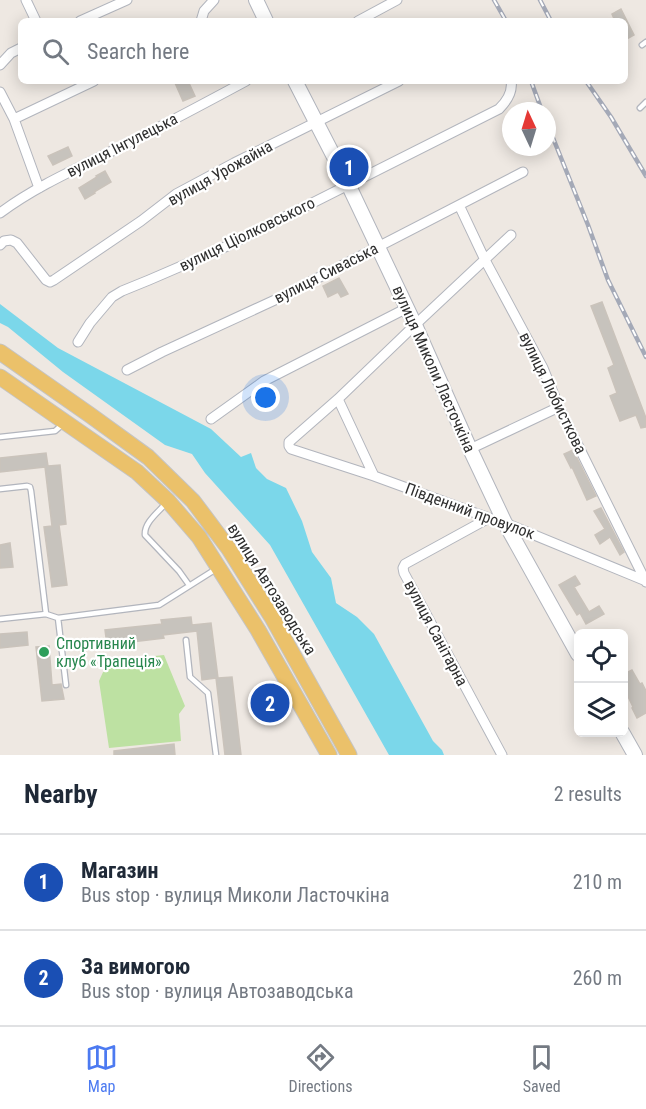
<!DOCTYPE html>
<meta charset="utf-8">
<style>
:root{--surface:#fff;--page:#f6f6f7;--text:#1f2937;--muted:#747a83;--line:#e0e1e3;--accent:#4c7af1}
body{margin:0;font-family:"Roboto Condensed",sans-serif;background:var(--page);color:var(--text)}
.controls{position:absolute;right:18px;bottom:18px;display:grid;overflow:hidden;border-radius:9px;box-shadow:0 3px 15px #0003}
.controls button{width:54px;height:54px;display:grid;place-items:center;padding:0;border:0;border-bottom:2px solid var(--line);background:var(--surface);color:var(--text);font:30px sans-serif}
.compass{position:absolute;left:502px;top:102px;width:54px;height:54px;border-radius:50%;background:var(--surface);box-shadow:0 3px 15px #0003;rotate:356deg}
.you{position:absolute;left:266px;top:398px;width:21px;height:21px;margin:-15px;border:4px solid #fff;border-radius:50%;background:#1a73e8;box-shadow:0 0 0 9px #1a73e833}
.badge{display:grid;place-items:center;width:39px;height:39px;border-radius:50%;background:var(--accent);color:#fff;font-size:20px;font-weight:700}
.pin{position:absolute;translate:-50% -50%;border:3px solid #fff;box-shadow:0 2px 6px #0006}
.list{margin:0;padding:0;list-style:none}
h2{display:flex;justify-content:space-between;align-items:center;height:78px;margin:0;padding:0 24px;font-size:26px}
h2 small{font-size:20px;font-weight:400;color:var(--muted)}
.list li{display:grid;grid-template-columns:39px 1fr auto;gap:18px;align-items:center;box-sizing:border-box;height:96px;padding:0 24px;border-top:2px solid var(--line)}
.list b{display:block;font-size:22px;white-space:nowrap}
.list p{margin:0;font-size:20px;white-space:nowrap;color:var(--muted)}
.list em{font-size:20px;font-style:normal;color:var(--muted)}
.icon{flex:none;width:33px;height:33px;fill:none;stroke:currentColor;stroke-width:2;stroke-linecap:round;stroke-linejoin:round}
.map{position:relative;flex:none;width:646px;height:755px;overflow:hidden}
.search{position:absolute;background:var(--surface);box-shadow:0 3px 15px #0003;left:18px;right:18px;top:18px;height:66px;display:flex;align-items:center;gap:15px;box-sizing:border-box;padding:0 21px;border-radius:9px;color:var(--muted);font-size:22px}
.sheet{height:270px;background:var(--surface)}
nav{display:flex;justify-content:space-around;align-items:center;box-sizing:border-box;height:84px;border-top:2px solid var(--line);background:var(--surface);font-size:16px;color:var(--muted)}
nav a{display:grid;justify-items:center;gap:3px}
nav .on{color:var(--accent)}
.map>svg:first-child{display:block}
.green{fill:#bde1a2}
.water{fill:#7bd7ea}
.building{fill:#c7c3bd;stroke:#cac3bb;stroke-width:1.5}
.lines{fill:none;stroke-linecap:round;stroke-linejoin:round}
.lane-casing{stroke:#b2b5bd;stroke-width:7}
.street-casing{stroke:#b2b5bd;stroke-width:11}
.secondary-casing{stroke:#b2b5bd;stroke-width:16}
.primary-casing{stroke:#c4c4c4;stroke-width:17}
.lane{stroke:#fff;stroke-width:4.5}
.street{stroke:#fff;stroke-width:9}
.secondary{stroke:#fff;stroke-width:14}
.primary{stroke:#ebc16a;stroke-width:15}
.rail-casing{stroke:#a4a9b7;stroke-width:4.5}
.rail{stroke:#fff;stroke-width:2;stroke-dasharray:7;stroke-linecap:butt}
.leisure-dot{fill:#2e9e5b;stroke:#fff;stroke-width:2}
.labels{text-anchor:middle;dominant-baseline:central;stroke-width:4.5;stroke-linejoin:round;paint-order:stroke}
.street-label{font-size:16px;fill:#2e2e2e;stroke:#fff}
.leisure-label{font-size:16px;fill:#27864d;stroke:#fff;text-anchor:start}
</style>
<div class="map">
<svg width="646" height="755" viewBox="0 0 646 755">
<rect width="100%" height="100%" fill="#eee8e2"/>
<path class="green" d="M164,655L185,706L179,714L181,741L109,748L99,681L108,661Z"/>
<path class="water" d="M0,304L58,348L211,429L241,457L251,453L256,468L267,479L286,488L302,521L312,552L331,578L336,603L357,617L374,634L433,741L442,750L444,755H389L270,545L205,473L192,454L165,445L63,372L8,327L0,323Z"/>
<path class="building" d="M621,9L634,35L625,40V21H615L612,14Z
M180,81H188L195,96L183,101L175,83Z
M68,147L72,156L53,165L48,156Z
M105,171L111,182L94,192L95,193L85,199L79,188L97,177L96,176Z
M339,278L348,294L341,297L338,292L328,297L323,286Z
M602,302L646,418V427L641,428L636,415L620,421L610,396L617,393L608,368L614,365L591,306Z
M573,450L596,496L587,500L572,467L571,468L564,454Z
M46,453L48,466L60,465L66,524L59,525L67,585L52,587L44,527L52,526L45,467L0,472V458Z
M601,508L624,552L620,555L610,537L600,544L595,535L605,529L594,511Z
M10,543L13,567L0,568V545Z
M575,576L580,584L574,587L589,612L599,606L604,614L586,624L580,613L577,615L559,585Z
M191,617L192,625L211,623L218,678L232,677L241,755H225L216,678L202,680L197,631L163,635L164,638L107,645L105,630L162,624L161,620Z
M27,632L28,645L0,648V634Z
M49,646L52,685L61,684L64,699L42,701L36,647Z
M632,670L640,684L642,683L646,691V713L637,718L632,708L633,707L624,688V674Z
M174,744L175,755H114V751Z"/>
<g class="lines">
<defs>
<path id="lane" d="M642,45L646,42
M640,108L646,102
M0,437L55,431L63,424
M0,489L27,486L30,487L31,491L46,614L58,618L66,685
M167,502C159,512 144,522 145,535L179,571L189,585
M58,618L159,605L216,569
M0,619L46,614
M186,640L190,677L208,693L216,755"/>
<path id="street" d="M26,0L36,21
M80,21L127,0
M201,21L204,11L214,0
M358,21L397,0
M0,65L11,53L21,48
M0,92L14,119L39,188
M14,119L94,81
M459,205L485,260L543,368L559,407L646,582
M0,213C39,184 85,165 128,143C168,123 207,102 246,81
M511,235L415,325L338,399L289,442V446L291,449L374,476L489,518L505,523L646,581
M0,245L4,241L11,240L17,243L46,280L50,282L54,280L141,221L176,194L234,163L399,81
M78,342L90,323L112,297L122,291L149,280L221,249L499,109C506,102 513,92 511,81
M127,370L162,352L277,299L523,172
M338,399L374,476
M211,419L264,381L407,308
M470,449L559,407
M489,518L405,564L403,568L404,573L502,755"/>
<path id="secondary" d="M256,0L266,21
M295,81L348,184L415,325L470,449L505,523L578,654
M622,732L635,755"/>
<path id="primary" d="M0,352L90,415L148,457L193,501L229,549L273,619L349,755
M0,377L137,472L168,501L199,537L258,630L329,755"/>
</defs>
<use href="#lane" class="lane-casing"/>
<use href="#street" class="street-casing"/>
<use href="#secondary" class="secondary-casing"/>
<use href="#primary" class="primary-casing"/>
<use href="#lane" class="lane"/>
<use href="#street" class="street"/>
<use href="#secondary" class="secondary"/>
<use href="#primary" class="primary"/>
<defs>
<path id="rail" d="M494,0L506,21
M540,0L551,21
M531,81L542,111
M586,81L611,117L646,176
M547,123L588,225L608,280L646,357"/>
</defs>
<use href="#rail" class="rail-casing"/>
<use href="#rail" class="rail"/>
</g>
<circle class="leisure-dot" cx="44" cy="652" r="6"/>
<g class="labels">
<g class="street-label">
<text transform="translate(122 145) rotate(-27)">вулиця Інгулецька</text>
<text transform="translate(220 173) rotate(-29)">вулиця Урожайна</text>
<text transform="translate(247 234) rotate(-26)">вулиця Ціолковського</text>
<text transform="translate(326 273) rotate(-27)">вулиця Сиваська</text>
<text transform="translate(434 369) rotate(66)">вулиця Миколи Ласточкіна</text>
<text transform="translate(553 393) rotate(64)">вулиця Любисткова</text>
<text transform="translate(470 511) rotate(20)">Південний провулок</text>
<text transform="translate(272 589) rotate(58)">вулиця Автозаводська</text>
<text transform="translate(436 633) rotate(62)">вулиця Санітарна</text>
</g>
<g class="leisure-label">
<text x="56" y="643">Спортивний<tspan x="56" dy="18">клуб «Трапеція»</tspan></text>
</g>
</g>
</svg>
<div class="controls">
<button><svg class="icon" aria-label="locate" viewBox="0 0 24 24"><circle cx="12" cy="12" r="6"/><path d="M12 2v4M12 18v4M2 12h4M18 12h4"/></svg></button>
<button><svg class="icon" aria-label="layers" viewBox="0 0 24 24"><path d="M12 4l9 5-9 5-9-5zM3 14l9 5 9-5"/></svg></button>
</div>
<svg class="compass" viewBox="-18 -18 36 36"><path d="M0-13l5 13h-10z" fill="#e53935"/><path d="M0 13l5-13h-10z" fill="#747a83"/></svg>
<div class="you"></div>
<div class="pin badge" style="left:349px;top:167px;background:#1a4fb4">1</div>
<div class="pin badge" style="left:270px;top:703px;background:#1a4fb4">2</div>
<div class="search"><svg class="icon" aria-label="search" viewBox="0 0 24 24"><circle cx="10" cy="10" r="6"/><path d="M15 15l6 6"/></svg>Search here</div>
</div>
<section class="sheet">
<h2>Nearby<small>2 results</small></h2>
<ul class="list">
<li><span class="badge" style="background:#1a4fb4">1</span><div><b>Магазин</b><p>Bus stop · вулиця Миколи Ласточкіна</p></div><em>210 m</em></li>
<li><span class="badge" style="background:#1a4fb4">2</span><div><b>За вимогою</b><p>Bus stop · вулиця Автозаводська</p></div><em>260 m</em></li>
</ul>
</section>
<nav>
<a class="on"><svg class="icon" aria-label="map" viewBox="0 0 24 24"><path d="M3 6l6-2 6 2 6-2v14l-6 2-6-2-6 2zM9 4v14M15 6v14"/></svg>Map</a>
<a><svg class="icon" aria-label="directions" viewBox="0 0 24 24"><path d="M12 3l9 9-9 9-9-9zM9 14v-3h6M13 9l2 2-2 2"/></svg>Directions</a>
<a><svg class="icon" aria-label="saved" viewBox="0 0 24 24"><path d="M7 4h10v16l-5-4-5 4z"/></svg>Saved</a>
</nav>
